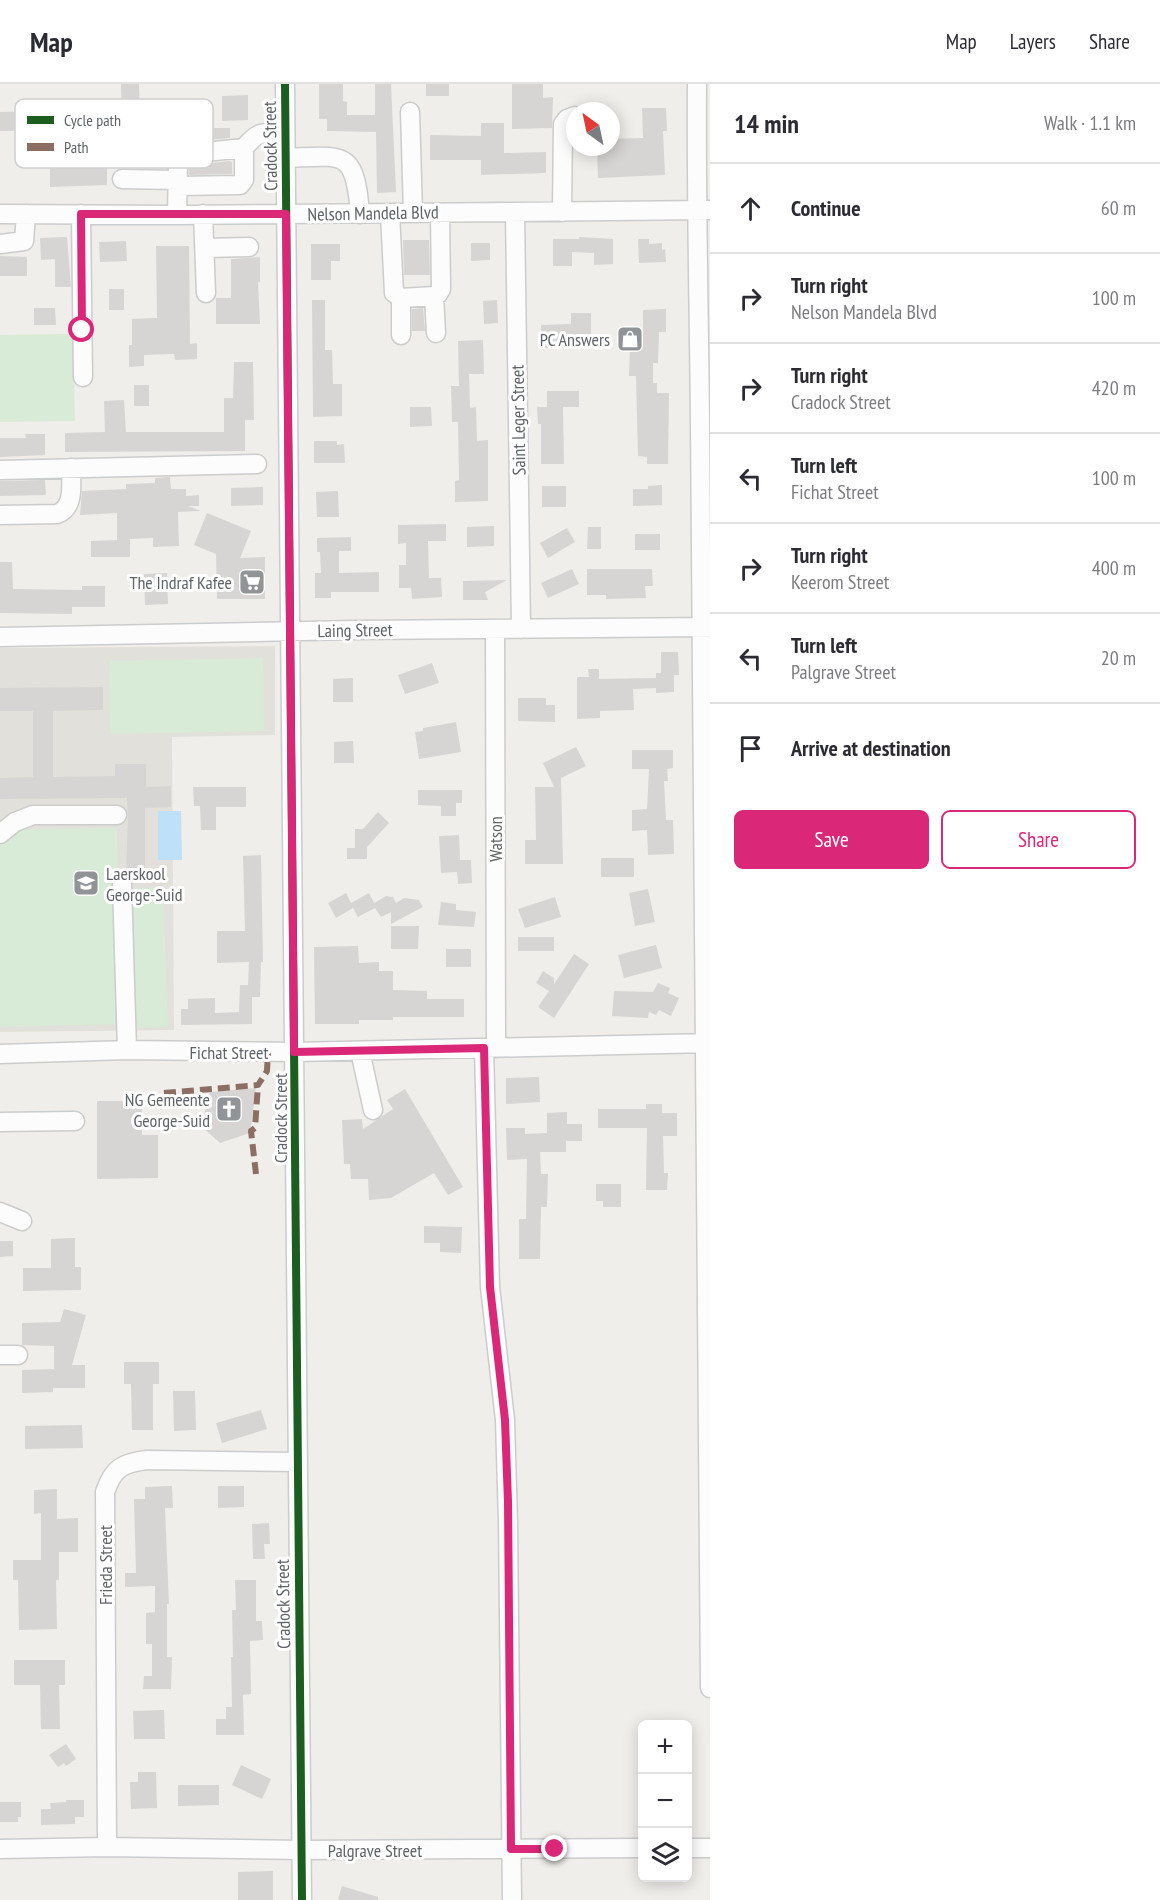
<!DOCTYPE html>
<meta charset="utf-8">
<style>
:root{--surface:#fff;--page:#f2f2f3;--text:#2b2b33;--muted:#7c7c81;--line:#e1e1e2;--accent:#db2777}
body{margin:0;font-family:"PT Sans Narrow",sans-serif;background:var(--page);color:var(--text)}
.controls{position:absolute;right:18px;bottom:18px;display:grid;overflow:hidden;border-radius:9px;box-shadow:0 3px 15px #0003}
.controls button{width:54px;height:54px;display:grid;place-items:center;padding:0;border:0;border-bottom:2px solid var(--line);background:var(--surface);color:var(--text);font:30px sans-serif}
.compass{position:absolute;left:566px;top:18px;width:54px;height:54px;border-radius:50%;background:var(--surface);box-shadow:0 3px 15px #0003;rotate:327deg}
.stop{position:absolute;width:18px;height:18px;margin:-14px;border:4px solid #db2777;border-radius:50%;background:#fff}
.stop.end{background:#db2777;border-color:#fff;box-shadow:0 2px 6px #0008}
.list{margin:0;padding:0;list-style:none}
h2{display:flex;justify-content:space-between;align-items:center;height:78px;margin:0;padding:0 24px;font-size:26px}
h2 small{font-size:20px;font-weight:400;color:var(--muted)}
.list li{display:grid;grid-template-columns:39px 1fr auto;gap:18px;align-items:center;box-sizing:border-box;height:90px;padding:0 24px;border-top:2px solid var(--line)}
.list b{display:block;font-size:22px;white-space:nowrap}
.list p{margin:0;font-size:20px;white-space:nowrap;color:var(--muted)}
.list em{font-size:20px;font-style:normal;color:var(--muted)}
.actions{display:flex;gap:12px;padding:18px 24px}
.actions a{flex:1;padding:14px 0;border:2px solid var(--accent);border-radius:9px;text-align:center;font-size:21px;color:var(--accent)}
.actions .main{background:var(--accent);color:#fff}
.icon{flex:none;width:33px;height:33px;fill:none;stroke:currentColor;stroke-width:2;stroke-linecap:round;stroke-linejoin:round}
.map{position:relative;flex:none;width:710px;height:1816px;overflow:hidden}
header{display:flex;align-items:center;gap:36px;box-sizing:border-box;height:84px;padding:0 30px;background:var(--surface);border-bottom:2px solid var(--line)}
header strong{font-size:28px}
nav{display:flex;gap:33px;margin-inline-start:auto;font-size:21px}
main{display:flex}
aside{flex:1;background:var(--surface)}
.map>svg:first-child{display:block}
.education{fill:#e2e0da}
.green{fill:#d8ebd6}
.water{fill:#bfe0f9}
.building{fill:#d6d5d3}
.lines{fill:none;stroke-linecap:round;stroke-linejoin:round}
.minor-casing{stroke:#cbcccc;stroke-width:21}
.minor{stroke:#fdfcfc;stroke-width:18}
.quiet{stroke:#8d6e63;stroke-width:6;stroke-dasharray:12 6;stroke-linecap:butt}
.cycleway-casing{stroke:#fff;stroke-width:11}
.cycleway{stroke:#1b5e20;stroke-width:8}
.route{stroke:#db2777;stroke-width:8}
.labels{text-anchor:middle;dominant-baseline:central;stroke-width:6;stroke-linejoin:round;paint-order:stroke}
.street-label{font-size:18px;fill:#5f6368;stroke:#fff}
.poi-label{font-size:18px;fill:#5f6368;stroke:#fff;text-anchor:end}
.key{fill:#fff;stroke:#cfd0d2;stroke-width:1.5}
.key-label{font-size:16px;fill:#5f6368}
</style>
<header>
<strong>Map</strong>
<nav><a>Map</a><a>Layers</a><a>Share</a></nav>
</header>
<main>
<div class="map">
<svg width="710" height="1816" viewBox="0 0 710 1816">
<rect width="100%" height="100%" fill="#efeeea"/>
<path class="education" d="M275,562V651L172,653L174,946L0,948V564Z"/>
<path class="green" d="M73,250L75,337L0,338V251Z
M263,574L264,647L110,650L109,577Z
M117,744L120,940L0,943V761L13,746Z
M163,803L168,943L131,944L126,805Z"/>
<path class="water" d="M158,727H181L182,776H158Z"/>
<path class="building" d="M121,0H139L140,32H134L133,68H107V101L50,103V82H87L88,48L122,47Z
M319,0H343V17L347,18V31H375V0H391L396,108L377,109L376,48L327,47V35H319Z
M426,0H449V12H426Z
M512,0H543V14L553,13L552,44L512,45Z
M248,11V36L222,37V12Z
M642,24H666L667,47H663L665,91L598,94L597,63H611V55L643,54Z
M64,27V46L0,47V28Z
M481,39H504V69L546,68V89L481,91V76H430V51L481,52Z
M189,44H230V54L189,58Z
M230,77L232,78V90L189,91V83L192,81Z
M67,153L71,203H55V175L41,176L40,154Z
M579,153L613,155V180L594,181V169L572,168V182H553V155H579Z
M638,155H649V160L662,159V166L665,165L666,178L639,179Z
M403,156H429L430,191H404Z
M126,157L127,177L100,178L99,158Z
M471,159H490V176L471,177Z
M311,160H340V177H331V196H311Z
M156,162H189L190,260L197,259V275L175,276L174,270L144,271V282L129,283V261H132V235L157,234Z
M0,172L27,173V192H0Z
M260,173V198H258L260,240H216V214H231V175Z
M109,205H124V226H109Z
M312,216H325V266H332L333,300H342V332L313,333Z
M497,216L498,239L484,240L483,217Z
M34,224H55L56,241H34Z
M423,224L425,247H412V225Z
M666,225V248H659L658,279H653V299H657V309H669L668,380H647V373L638,372L636,292H629L630,261L627,260V251H643V226Z
M571,229H591V263L541,264V241L571,240Z
M483,256L484,290H469L470,324L476,323L477,357L488,356V417L455,418V397L459,396L458,338H452L451,302H459L458,257Z
M234,278H253L254,336H245V367L65,368V349L105,348L104,317L124,316L126,348H224V314H233Z
M134,301H149V322H134Z
M547,307H579V323H563L564,380H541V340H538L537,323H547Z
M410,323H431L432,342L410,343Z
M25,350H45V371L0,373V354H26Z
M314,357H337V361L344,360L345,379H314Z
M170,393L171,405H186V412L199,411V422H188L201,427L178,428L179,462L153,463V454L130,455V473H91V457L117,456V429L80,431L82,407L126,405V400L155,399V394Z
M45,396L46,411L0,412V397Z
M662,401V421L633,422V405H648V402Z
M542,402H566V423H542Z
M263,403V421L231,422V404Z
M338,407L339,433H317L316,408Z
M207,429L251,447L240,474L265,473V515H217L216,470L194,461Z
M446,440V457H428L429,494H441L442,513L412,515L411,504H399V481H406V459L398,460V441Z
M494,442V462L467,463V443Z
M588,443H601V465H587Z
M567,444L575,458L548,474L540,459Z
M635,450H660V466H635Z
M351,453V467H339V489L379,488V508H331V514H315V489H321L320,468H317V454Z
M0,478H12L13,505L82,506V502H105V523H72V530L0,529Z
M572,485L579,500L548,514L541,499Z
M587,485H652L653,502H645L646,514L606,515V511H587Z
M167,489L168,520L145,521L144,490Z
M507,496L485,508L488,516H463V497Z
M661,568H678L679,591H674V608L656,609V604L633,605L634,626L600,627V634L577,635V593H589L588,585H599V595L656,594V589H661Z
M432,579L439,599L405,610L398,591Z
M353,594V618H333V595Z
M103,603V626L53,627V693L115,692V680H146V703L171,702V723L145,724V799H133L131,794L126,790L128,732L127,714L0,715V694L33,693V627H0V604Z
M518,614H546V621H555V638L518,637Z
M456,638L461,668L419,675L415,648L423,647V644Z
M353,657L354,679H334V658Z
M576,663L586,682L561,694L563,780H525V756H536L535,703H554L543,679Z
M632,666H673V684L667,685L668,697H664L666,736H673L674,770L648,771L647,746L632,747V726L647,725L649,685H632Z
M193,703H246V723H216V746H201L200,722H194Z
M418,706H462V719H456V732H441V722L418,721Z
M378,728L389,739L367,763V775H347V764H355V745H363Z
M459,751L460,776H471L472,799L458,800L457,788L441,789L439,752Z
M261,771L263,878H261L260,913H252V940L181,941V925H188V915L215,914V929L239,928L240,901H248L249,878L217,879V847H245L243,772Z
M601,774H634V793H601Z
M648,805L655,838L635,842L629,809Z
M346,809L351,819L369,809L374,819L386,812L393,813L396,819L404,814L419,816L423,823L391,840V828L381,833L375,824L358,833L353,824L336,834L328,819Z
M555,813L561,833L525,844L518,825Z
M441,818L456,820V826L476,828L474,843L438,841Z
M391,842H419L418,865H391Z
M518,853H554V867H518Z
M656,861L662,884L624,894L618,871Z
M358,862L359,879L379,878V887H393V906L427,907V915H464V933H393V936H359V940H315L314,863Z
M446,865H471V883H446Z
M574,870L589,880L554,934L538,923L549,907L536,899L543,887L554,894V900Z
M658,899L670,904L668,909L679,914L671,932L659,926L656,931L649,928L648,934L612,932L614,907L653,908Z
M539,993L540,1018L506,1020V994Z
M256,1004L250,1049L220,1059L201,1042L210,1008Z
M405,1005L463,1103L448,1111L434,1089L391,1114L369,1116L368,1095H351L350,1080H344L342,1036L362,1035L363,1045L393,1025L387,1016Z
M97,1017H142V1051H158V1094L97,1095Z
M646,1020H662V1029H677V1052H663L664,1089H668L667,1106H646L647,1044H598V1025H646Z
M567,1028V1040H582V1057H566V1068H540L541,1090H548L547,1123H541L540,1175H519V1135H526L527,1075L507,1076L506,1044H525V1050L547,1049V1029Z
M596,1100H621V1123H603V1117H596Z
M424,1142L462,1143L461,1169L440,1168V1159H424Z
M75,1154V1183H81V1206L23,1207V1184H51V1155Z
M0,1157H13V1172L0,1173Z
M64,1225L86,1231L72,1281H85V1304H53V1308L22,1309V1286L54,1285V1262L22,1261V1239L60,1238Z
M124,1278H159V1300H153V1346H132L131,1300H124Z
M173,1307H195L196,1346L174,1347Z
M261,1326L267,1345L222,1359L216,1339Z
M82,1341L83,1364L25,1365V1342Z
M172,1402L173,1424H165L169,1520H167V1573H172L171,1605H143L144,1592H152V1560H146V1529L155,1528V1502L125,1503V1489H136L134,1415H145V1403Z
M218,1402H244V1423L218,1424Z
M57,1405V1435L78,1434V1468H59V1496H56L57,1545L19,1546L18,1496H13V1476H41V1429L34,1430V1406Z
M269,1439L270,1460H264L265,1475H253L252,1440Z
M235,1496H256V1537H262L263,1556L250,1557L251,1610L243,1611L244,1651H216V1635H226V1623H232L231,1573H233L232,1526H236Z
M14,1576H65V1601H59L60,1645H41L40,1601H14Z
M164,1626L165,1655H134L133,1627Z
M66,1660L76,1675L66,1682L64,1679L58,1683L49,1671Z
M241,1681L271,1695L262,1715L232,1701Z
M138,1688H156L157,1724L131,1725L130,1698H138Z
M178,1701H219V1721L178,1722Z
M66,1716H84V1733H75V1740L41,1741V1725H51L50,1719L66,1718Z
M0,1718H21V1733H18V1738H0Z
M273,1787V1816H238V1788Z
M342,1802L378,1813V1816H338Z"/>
<g class="lines">
<defs>
<path id="minor" d="M285,0L302,1816
M697,0C696,113 699,226 700,338C703,760 706,1182 710,1604
M410,28L413,129
M285,74C344,72 355,64 360,130
M122,95L177,96
M177,102L240,101L244,96V64
M515,128L521,545
M562,128L563,40L567,35L575,32
M0,130L177,131L710,126
M81,130L83,293
M203,130L206,209
M390,130L394,209L401,214L434,212L438,210L441,205L440,129
M177,131L178,79L186,70L244,64C259,46 262,49 285,48
M0,160L24,157L26,130
M205,164L249,163
M434,212L436,249
M401,214V251
M0,386L257,380
M0,431L57,430C75,424 71,400 71,384
M495,545L496,964
M0,553L355,546L710,543
M0,750L15,738L33,731H117
M122,800L127,966
M484,964L490,1203L505,1336L508,1439L512,1816
M360,967L373,1026
M0,970L127,966L295,968L710,959
M0,1038L75,1037
M0,1128L22,1137
M0,1271H18
M107,1763L105,1408C113,1385 121,1379 147,1376L297,1378
M688,1764H710
M0,1765L107,1763L301,1766L642,1764"/>
</defs>
<use href="#minor" class="minor-casing"/>
<use href="#minor" class="minor"/>
<path class="quiet" d="M164,1009L258,1001L267,987L268,968
M256,1090L251,1047L255,1044L258,1001"/>
<defs>
<path id="cycleway" d="M285,0L302,1816"/>
</defs>
<use href="#cycleway" class="cycleway-casing"/>
<use href="#cycleway" class="cycleway"/>
</g>
<g class="lines">
<path class="route" d="M82,246L81,130H286L294,968L484,964L490,1203L505,1336L508,1418L511,1765H555"/>
</g>
<defs>
<symbol id="shop-square" viewBox="-11 -11 22 22"><rect x="-9" y="-9" width="18" height="18" rx="4" fill="#919496" stroke="#fff"/><path d="M-5-2.5h2.3a2.7 3.5 0 0 1 5.4 0H5L5.5 6h-11ZM-1.5-2.5h3a1.5 2.3 0 0 0-3 0Z" fill="#fff"/></symbol>
<symbol id="supermarket-square" viewBox="-11 -11 22 22"><rect x="-9" y="-9" width="18" height="18" rx="4" fill="#919496" stroke="#fff"/><path d="M-6-5.5h2.5l.6 2H6L4.5 2H-2.5L-4.4-4H-6ZM-1.5 3.2a1.3 1.3 0 1 0 .1 0ZM3 3.2a1.3 1.3 0 1 0 .1 0Z" fill="#fff"/></symbol>
<symbol id="school-square" viewBox="-11 -11 22 22"><rect x="-9" y="-9" width="18" height="18" rx="4" fill="#919496" stroke="#fff"/><path d="M0-5L7-2L0 1L-7-2ZM-4 1L0 2.5L4 1V4Q0 6-4 4Z" fill="#fff"/></symbol>
<symbol id="church-square" viewBox="-11 -11 22 22"><rect x="-9" y="-9" width="18" height="18" rx="4" fill="#919496" stroke="#fff"/><path d="M-1.2-6h2.4v3.5h3.3v2.4h-3.3V6h-2.4V-.1h-3.3v-2.4h3.3Z" fill="#fff"/></symbol>
</defs>
<g fill-rule="evenodd">
<use href="#shop-square" x="615" y="240" width="30" height="30"/>
<use href="#supermarket-square" x="237" y="483" width="30" height="30"/>
<use href="#school-square" x="71" y="784" width="30" height="30"/>
<use href="#church-square" x="214" y="1010" width="30" height="30"/>
</g>
<g class="labels">
<g class="street-label">
<text transform="translate(270 62) rotate(-91)">Cradock Street</text>
<text transform="translate(373 129) rotate(-1)">Nelson Mandela Blvd</text>
<text transform="translate(518 336) rotate(-91)">Saint Leger Street</text>
<text transform="translate(355 546) rotate(-1)">Laing Street</text>
<text transform="translate(495 755) rotate(-90)">Watson</text>
<text x="229" y="968">Fichat Street</text>
<text transform="translate(280 1034) rotate(-90)">Cradock Street</text>
<text transform="translate(105 1481) rotate(-90)">Frieda Street</text>
<text transform="translate(283 1520) rotate(-91)">Cradock Street</text>
<text x="375" y="1766">Palgrave Street</text>
</g>
<g class="poi-label">
<text x="610" y="255">PC Answers</text>
<text x="232" y="498">The Indraf Kafee</text>
<text x="106" y="789" text-anchor="start">Laerskool<tspan x="106" dy="21">George-Suid</tspan></text>
<text x="210" y="1015">NG Gemeente<tspan x="210" dy="21">George-Suid</tspan></text>
</g>
</g>
<rect x="15" y="15" width="198" height="69" rx="9" class="key"/>
<rect x="27" y="32" width="27" height="8" fill="#1b5e20"/>
<rect x="27" y="59" width="27" height="8" fill="#8d6e63"/>
<g class="key-label">
<text x="64" y="42">Cycle path</text>
<text x="64" y="69">Path</text>
</g>
</svg>
<div class="controls">
<button>+</button>
<button>−</button>
<button><svg class="icon" aria-label="layers" viewBox="0 0 24 24"><path d="M12 4l9 5-9 5-9-5zM3 14l9 5 9-5"/></svg></button>
</div>
<svg class="compass" viewBox="-18 -18 36 36"><path d="M0-13l5 13h-10z" fill="#e53935"/><path d="M0 13l5-13h-10z" fill="#7c7c81"/></svg>
<div class="stop" style="left:82px;top:246px"></div>
<div class="stop end" style="left:555px;top:1765px"></div>
</div>
<aside>
<h2>14 min<small>Walk · 1.1 km</small></h2>
<ul class="list">
<li><svg class="icon" aria-label="ahead" viewBox="0 0 24 24"><path d="M12 20V5M6 11l6-6 6 6"/></svg><div><b>Continue</b></div><em>60 m</em></li>
<li><svg class="icon" aria-label="right" viewBox="0 0 24 24"><path d="M7 20v-9h11M14 6l5 5-5 5"/></svg><div><b>Turn right</b><p>Nelson Mandela Blvd</p></div><em>100 m</em></li>
<li><svg class="icon" aria-label="right" viewBox="0 0 24 24"><path d="M7 20v-9h11M14 6l5 5-5 5"/></svg><div><b>Turn right</b><p>Cradock Street</p></div><em>420 m</em></li>
<li><svg class="icon" aria-label="left" viewBox="0 0 24 24"><path d="M17 20v-9H6M10 6l-5 5 5 5"/></svg><div><b>Turn left</b><p>Fichat Street</p></div><em>100 m</em></li>
<li><svg class="icon" aria-label="right" viewBox="0 0 24 24"><path d="M7 20v-9h11M14 6l5 5-5 5"/></svg><div><b>Turn right</b><p>Keerom Street</p></div><em>400 m</em></li>
<li><svg class="icon" aria-label="left" viewBox="0 0 24 24"><path d="M17 20v-9H6M10 6l-5 5 5 5"/></svg><div><b>Turn left</b><p>Palgrave Street</p></div><em>20 m</em></li>
<li><svg class="icon" aria-label="arrive" viewBox="0 0 24 24"><path d="M6 21V4h12l-3 4 3 4H6"/></svg><div><b>Arrive at destination</b></div></li>
</ul>
<div class="actions"><a class="main">Save</a><a>Share</a></div>
</aside>
</main>
